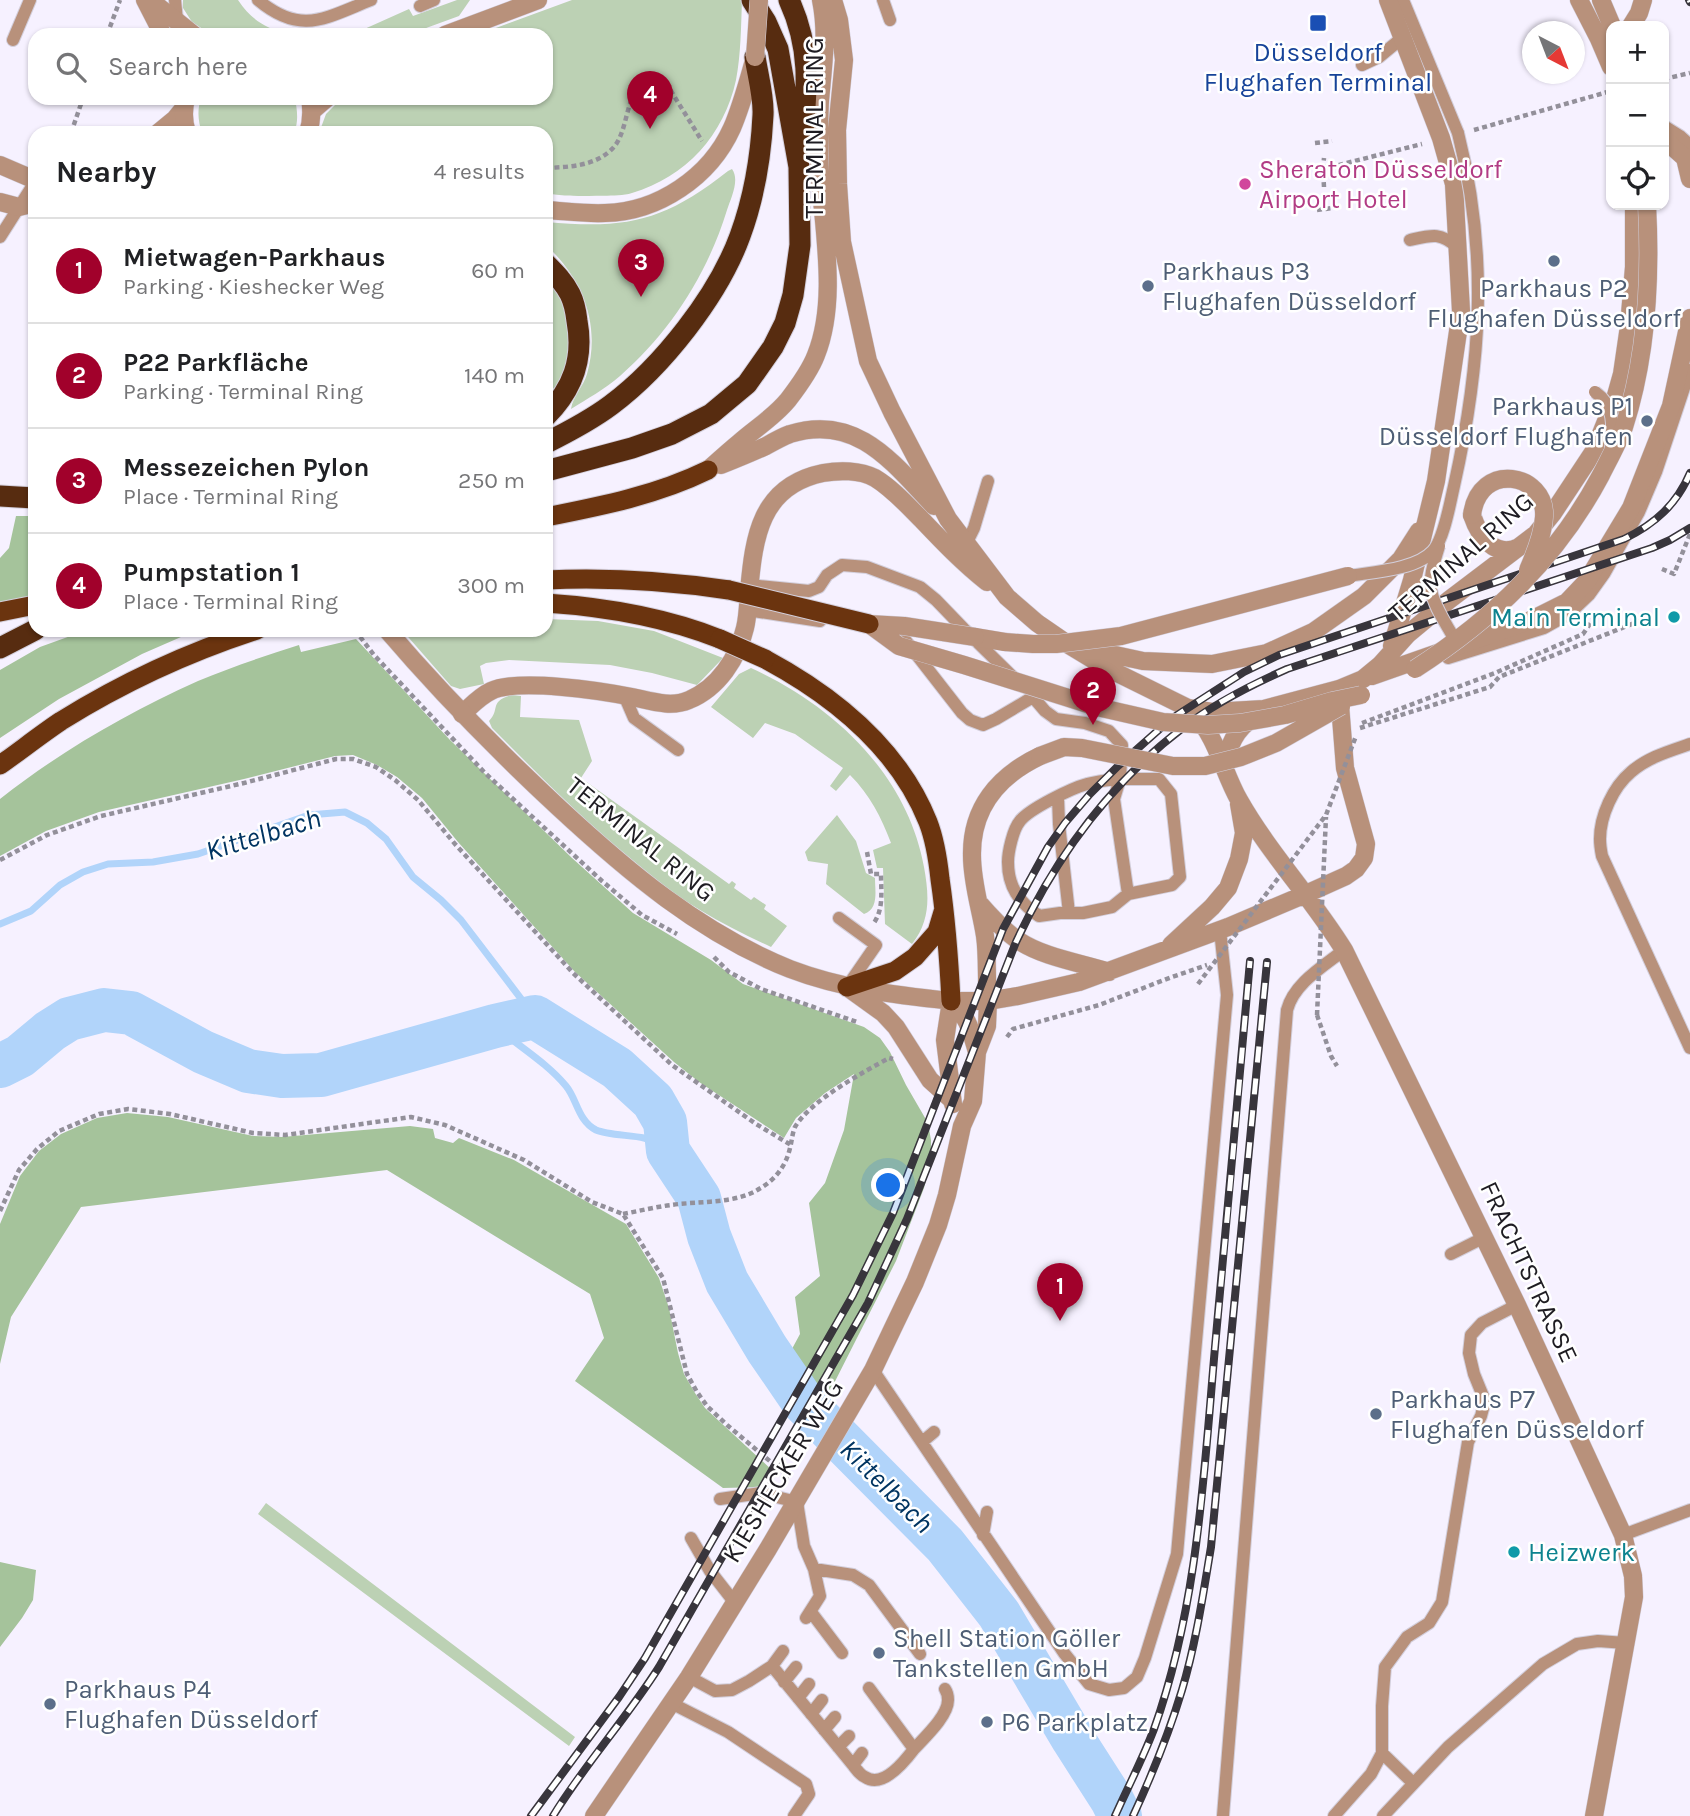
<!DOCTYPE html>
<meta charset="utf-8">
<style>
:root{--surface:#fff;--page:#f2f2f2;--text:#202124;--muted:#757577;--line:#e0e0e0;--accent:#a1012b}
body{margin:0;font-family:Karla,sans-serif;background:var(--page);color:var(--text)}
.controls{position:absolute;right:21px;top:21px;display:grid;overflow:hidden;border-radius:14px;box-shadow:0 2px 5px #0004}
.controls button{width:63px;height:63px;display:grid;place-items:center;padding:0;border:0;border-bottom:2px solid var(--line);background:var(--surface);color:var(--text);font:35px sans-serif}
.compass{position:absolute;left:1522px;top:21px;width:63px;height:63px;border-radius:50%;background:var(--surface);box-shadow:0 2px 5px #0004;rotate:138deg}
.you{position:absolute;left:889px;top:1186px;width:24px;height:24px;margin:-18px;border:5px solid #fff;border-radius:50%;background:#1a73e8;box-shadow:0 0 0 10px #1a73e833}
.badge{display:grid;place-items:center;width:46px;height:46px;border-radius:50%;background:var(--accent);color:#fff;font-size:23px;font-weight:700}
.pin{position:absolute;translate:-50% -58px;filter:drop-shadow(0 2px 4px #0008)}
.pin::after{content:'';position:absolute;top:37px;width:24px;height:21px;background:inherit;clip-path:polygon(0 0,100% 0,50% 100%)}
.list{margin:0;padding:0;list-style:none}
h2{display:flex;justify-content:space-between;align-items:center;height:91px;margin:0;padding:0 28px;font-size:30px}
h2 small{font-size:23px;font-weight:400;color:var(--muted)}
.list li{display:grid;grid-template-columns:46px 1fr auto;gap:21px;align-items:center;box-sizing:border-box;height:105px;padding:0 28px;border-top:2px solid var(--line)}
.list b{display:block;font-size:26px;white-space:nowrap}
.list p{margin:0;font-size:23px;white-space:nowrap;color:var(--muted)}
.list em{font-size:23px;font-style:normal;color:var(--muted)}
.icon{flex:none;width:38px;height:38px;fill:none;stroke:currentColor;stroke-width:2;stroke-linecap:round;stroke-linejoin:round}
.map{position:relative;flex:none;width:1690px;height:1816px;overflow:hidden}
.search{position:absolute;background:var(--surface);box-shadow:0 2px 5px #0004;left:28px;top:28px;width:525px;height:77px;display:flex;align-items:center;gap:18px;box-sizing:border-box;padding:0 24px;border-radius:21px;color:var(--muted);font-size:26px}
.panel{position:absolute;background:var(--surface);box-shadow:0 2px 5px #0004;left:28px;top:126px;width:525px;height:511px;border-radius:21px}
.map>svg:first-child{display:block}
.green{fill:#bcd1b4}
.forest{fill:#a5c39b}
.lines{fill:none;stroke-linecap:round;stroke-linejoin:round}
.stream{stroke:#b1d4fa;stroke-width:7}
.river{stroke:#b1d4fa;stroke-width:44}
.service-casing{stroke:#d3cfdc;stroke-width:14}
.minor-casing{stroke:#d3cfdc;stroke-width:19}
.tertiary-casing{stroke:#d3cfdc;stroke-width:19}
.trunk-casing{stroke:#d3cfdc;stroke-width:21}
.motorway-casing{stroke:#d3cfdc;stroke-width:23}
.path{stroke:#93909a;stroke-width:4.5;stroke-dasharray:5 3.5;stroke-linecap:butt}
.service{stroke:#b8917b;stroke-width:12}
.minor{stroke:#b8917b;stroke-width:18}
.tertiary{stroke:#b8917b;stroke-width:18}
.trunk{stroke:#6b340f;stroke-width:19}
.motorway{stroke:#572c10;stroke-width:21}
.rail-casing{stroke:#38353c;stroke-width:8}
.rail{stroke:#fff;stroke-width:5;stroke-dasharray:16;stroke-linecap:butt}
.service-bridge-casing{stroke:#d3cfdc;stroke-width:14;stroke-linecap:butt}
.minor-bridge-casing{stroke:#d3cfdc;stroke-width:19;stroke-linecap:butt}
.trunk-bridge-casing{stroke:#d3cfdc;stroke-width:21;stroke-linecap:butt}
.path-bridge{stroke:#93909a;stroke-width:4.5;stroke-dasharray:5 3.5;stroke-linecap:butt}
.service-bridge{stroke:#b8917b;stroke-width:12}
.minor-bridge{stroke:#b8917b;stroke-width:18}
.trunk-bridge{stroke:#6b340f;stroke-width:19}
.transit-dot{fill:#1a4fb4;stroke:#fff;stroke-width:2.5}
.hotel-dot{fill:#d1479c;stroke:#fff;stroke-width:2.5}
.service-dot{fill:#5c6f8a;stroke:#fff;stroke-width:2.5}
.culture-dot{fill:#0f9aa8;stroke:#fff;stroke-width:2.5}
.labels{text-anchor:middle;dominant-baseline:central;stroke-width:5;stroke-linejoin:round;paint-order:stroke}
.transit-label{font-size:26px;fill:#164399;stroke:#fff}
.street-label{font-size:26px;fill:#1e1c22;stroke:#fff}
.hotel-label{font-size:26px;fill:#b23c85;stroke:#fff;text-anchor:start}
.service-label{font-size:26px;fill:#4e5e75;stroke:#fff;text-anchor:start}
.culture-label{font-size:26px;fill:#0d838f;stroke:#fff;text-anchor:end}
.water-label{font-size:28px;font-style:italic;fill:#003461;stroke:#fff}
</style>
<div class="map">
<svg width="1690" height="1816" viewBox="0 0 1690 1816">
<rect width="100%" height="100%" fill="#f6f1ff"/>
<path class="green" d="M183,0H238C251,20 265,27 287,35H212L192,22L183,8Z
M457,0H470L459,16L407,35H351L409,9L413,16Z
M572,0H742C741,26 741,54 736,80C724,135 686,177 632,193C619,197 603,195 589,196C575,196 560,196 546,193V133H319L326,114L342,98H546V35H477Z
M201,98H295C297,110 299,121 294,133H202C198,121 197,110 201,98Z
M732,169C740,180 731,198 727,210C707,275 670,332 620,376C605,389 587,399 571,409C573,396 583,387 587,374C601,325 583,279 546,245V222C627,229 663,222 728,171Z
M546,277C571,303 578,341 563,375C559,383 552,390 546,397Z
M546,619L598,621L654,631L723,658L697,685L652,673L610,665L509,660L486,663L480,666L484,684L460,689L451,686L402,630H546Z
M751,668C834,706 907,774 924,867C929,895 931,920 912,944L885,924L883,868H877L873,850L891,843C881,817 870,795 850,775L836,791L830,786L843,768L795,734L765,723L753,738L711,707L739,674Z
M512,695L521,696L520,717L579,720L592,761L581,778L729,884L732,881L736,884L734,888L751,900L754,897L766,905L764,909L787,926L771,947C747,936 723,924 700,910C673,894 648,873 624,853C577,814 535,771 492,728L489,721C501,709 488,702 512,695Z
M837,815L856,841L866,873L875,878C875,891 879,909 864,914L826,884L828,864L808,861L805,852Z
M266,1503L575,1737L569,1746L258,1514Z"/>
<path class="forest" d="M16,516H35V598L0,604V558L9,548Z
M87,630H197L142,654L59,699L0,738V670L40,647Z
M356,639L450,740L572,858L633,913L711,960L743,984L864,1027L880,1038L890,1052L906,1085L928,1123L931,1140V1162L924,1188L896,1261L822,1407L786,1360L800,1334L795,1297L820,1276L809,1203L825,1183L844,1130L854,1074L825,1093L796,1118L784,1138L699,1082L674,1062L575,972L458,842L422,798L397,777L377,765L353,755L335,756L244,779L99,812L46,831L0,856V799C61,751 127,713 198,681C231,667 265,656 299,645L301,652Z
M127,1113L168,1117L253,1136L282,1137L410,1126L433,1129L435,1138L453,1143L459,1138L514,1160L626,1224L659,1278L669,1308L678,1353L684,1374L695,1393L705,1408L774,1472L766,1487L723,1488L575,1381L604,1338L590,1294L387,1170L81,1207L11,1317L0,1364V1224L20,1176L39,1151L61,1134L97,1118Z
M0,1562L36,1570L33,1600L22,1618L0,1647Z"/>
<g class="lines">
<path class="stream" d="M0,924L31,911L60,885L83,872L108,864L153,862L198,854L309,815L345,812L367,823L386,839L413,877L441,900L461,920L535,1017
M495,1026C518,1046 546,1062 566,1086C577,1099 578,1121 596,1130C607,1135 631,1135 644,1138C653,1140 660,1146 668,1151"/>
<path class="river" d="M0,1066L20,1056L50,1031L69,1019L104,1010L131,1013L203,1052L248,1071L282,1076L321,1075L495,1026L535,1017L617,1068L653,1101L665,1122L668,1151L699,1198L709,1236L727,1282L767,1349L804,1403L945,1545L999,1614L1073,1739L1112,1800L1120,1816"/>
<defs>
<path id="service" d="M175,0L177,20
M258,0C301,36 325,18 371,0
M883,0L890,20
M1403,0L1458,133
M420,6L434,0
M13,40L30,0
M1362,65L1379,57L1402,38
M1664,126L1680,136L1690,145
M0,237L35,182
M1410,240C1432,235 1440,232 1457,247
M966,544L974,528L988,481
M749,585L809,591L819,587L827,575L842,565L867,567L920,587L936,600L964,629L1015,679
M747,610L820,621
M882,632L902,636L962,713L970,720L983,725L996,719L1033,697L1045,711L1056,719L1085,723L1109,731L1122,745L1120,779C1109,780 1097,781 1087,784C1072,788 1029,809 1020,821C1013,829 1008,852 1008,862C1008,887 1019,902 1039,916L1060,913H1083L1112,907L1128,894L1172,885L1180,877L1171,794L1159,779H1120L1114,799L1128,894
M1448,658L1544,628L1569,614L1589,595L1604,574L1639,512L1656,472L1690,370
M624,695L634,718L678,750
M1690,744C1670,751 1648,757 1631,772C1613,787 1600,816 1600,839C1600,845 1601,851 1602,856L1690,1048
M1058,797L1059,824L1069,913
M839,918L876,945L847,987
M1451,1254L1485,1237
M873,1370L1064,1653L1089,1684L1109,1690L1124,1688L1137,1677L1145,1658L1177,1554L1227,995L1220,930
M922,1442L934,1432
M720,1499L761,1493L797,1502L804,1546L814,1569L820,1596L806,1618
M983,1535L987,1512
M1623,1535L1690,1510
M691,1538L710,1571L735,1603
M814,1569L853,1575L869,1585L920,1654
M811,1612L842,1653
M772,1666L853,1765C856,1769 860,1775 865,1777C883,1789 905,1761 914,1749L869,1688
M689,1677L715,1691L732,1690L749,1681L772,1666L783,1651
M784,1682L796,1667
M798,1698L809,1684
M671,1703L728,1732L806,1784L809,1794L794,1816
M811,1714L822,1700
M824,1730L835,1717
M838,1747L849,1736
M914,1749C925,1737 948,1716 948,1700C948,1697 947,1692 945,1689
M1382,1753L1413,1783
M853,1765L862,1753
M1223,1816L1287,1010C1294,983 1324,966 1344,950
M1334,1816L1371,1774L1382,1753V1706L1385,1667L1407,1637L1429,1623L1442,1602L1468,1442L1481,1416L1485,1401L1474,1374L1469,1353L1471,1335L1482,1323L1517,1305
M1383,1816L1448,1747L1543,1664L1577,1644L1598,1641L1626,1643"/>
<path id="minor" d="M833,0L839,20L844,60L837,130L838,184L842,242L868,361L892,412L948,519L1007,597L1037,623L1069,645L1107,668L1188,708L1212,712L1264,709L1339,689L1363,679L1380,665L1408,634L1449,600L1536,534L1553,513L1594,451L1615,399L1622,374L1629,326L1634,267V205
M1388,0L1441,138L1454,184L1461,311L1436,481L1412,580L1392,646
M1579,0L1599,39L1611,67
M1601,0L1612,26
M1631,26L1639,13L1643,0
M445,35L538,0
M312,111L327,98
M158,133L175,119L184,108
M1664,139L1685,158L1690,179
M0,165L35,180
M0,202L19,207L35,203
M546,210C565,211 585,214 605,213C658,212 710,177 732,128C742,105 748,81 755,57
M721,465C736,459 751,453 766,446C773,442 782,437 790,434C857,413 893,463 934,506
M708,470C718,461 729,451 740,442C756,428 774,417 788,400C798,387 810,371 816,355C840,295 820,217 819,154C819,136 819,118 820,101C823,67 828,34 821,0
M1472,515C1479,536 1495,559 1519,547
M975,637L1005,642
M1083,648L1143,661L1212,664L1267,653L1313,632L1364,596L1401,559L1419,531
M1372,676L1529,621L1567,602L1587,581L1631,508L1671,406L1690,318
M462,714C471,706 480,696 491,691C518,678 602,691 632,697C651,701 671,708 689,700C718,688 738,658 745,628C748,616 748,603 749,591C754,537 760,486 823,473C839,470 860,470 875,478C893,489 907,505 922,520C943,542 963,563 987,582
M1194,714C1217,737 1223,772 1239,800C1269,853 1312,898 1344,950L1517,1305L1623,1535L1633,1576L1634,1597L1594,1816
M1225,768C1229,744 1234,731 1255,716
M979,903C991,917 1004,931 1019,941C1043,957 1081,963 1109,972
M1171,945L1212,907L1228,888L1239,859L1244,833L1239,804
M951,1001H988L1018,996L1079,982L1228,927L1306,894L1346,876L1356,869L1364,858L1366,844L1345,768L1339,692
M988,1001C986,979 988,957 985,936C981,910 972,883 972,856C971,808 998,776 1040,756"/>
<path id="tertiary" d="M145,0L163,35
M150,0L194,35
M186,98C183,110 183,121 187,133
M308,133C312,121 312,110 310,98
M387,630C440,692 497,750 557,806C627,871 700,933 790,969C842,989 896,995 951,1001
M851,990L883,1013L896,1027L930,1080L951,1099
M951,1001L945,1040L953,1104
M951,1001C969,1019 970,1028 977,1052
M594,1816L689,1677L768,1549L873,1370L892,1330L915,1282L938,1225L947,1195L962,1126L973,1101L977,1052L987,1026L988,1001"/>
<path id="trunk" d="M546,517C602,506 657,495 708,470
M546,580C607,577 668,581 729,590
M546,603C605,607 665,617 720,639
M0,612L35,605
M765,659C834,696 898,747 928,822C935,840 938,860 940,879C946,920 949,960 951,1001
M0,765C20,751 40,735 61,721C122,683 189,652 257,630
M847,987L895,971L915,957L937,932L943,912"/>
<path id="motorway" d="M789,0C812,50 807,90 802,142
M546,264C555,273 564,282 570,294C574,302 576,312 577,321C584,359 573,389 546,416
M546,443C568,432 591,420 611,405C662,367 718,296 740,236C754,198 761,156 763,115C764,97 758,76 755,57
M546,471L632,448L672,434L711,414L747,384L773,347L785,323L793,295L800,245L799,167L778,49L766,22L752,0
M0,496L35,498
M0,648L35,630"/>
</defs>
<use href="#service" class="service-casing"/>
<use href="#minor" class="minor-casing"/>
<use href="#tertiary" class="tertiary-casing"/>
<use href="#trunk" class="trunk-casing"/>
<use href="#motorway" class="motorway-casing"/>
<path class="path" d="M107,35L120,0
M1664,79L1690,73
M1474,130L1611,91
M71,133L83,98
M1315,143L1332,141
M546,168C570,167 596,166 613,148C634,126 620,66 671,91L702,141
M1323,169L1324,158
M1324,187L1323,169L1422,144
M1317,210L1333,208
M1662,569L1674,574L1690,534
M355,630L374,655L485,773L602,881L642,915L677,934
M1362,723L1495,673L1583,634L1594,618
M1360,728L1490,687L1499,677L1642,620
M867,852L871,874H881C881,891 884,910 873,924
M0,860L47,835L101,816L244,783L336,759H353L376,767L395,780L418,800L455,844L573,973L672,1065L756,1124L791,1145
M714,957L729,972L761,989L857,1022
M1317,1015L1331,1056L1337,1066
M1007,1037L1013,1029L1099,1005L1172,977L1207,965
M0,1211L19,1170L37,1149L59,1131L99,1114L128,1109L170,1114L253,1133L285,1135L411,1117L445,1125L524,1160L592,1202L623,1214L663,1278L687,1374L697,1392L707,1406L727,1425L790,1478
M623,1214C639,1211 655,1207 671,1205C698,1201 736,1204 759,1189C775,1180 786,1166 790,1148C792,1141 792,1134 795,1127C811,1100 862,1073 889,1058L893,1059"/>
<use href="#service" class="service"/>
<use href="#minor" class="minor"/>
<use href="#tertiary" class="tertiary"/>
<use href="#trunk" class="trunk"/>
<use href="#motorway" class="motorway"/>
<defs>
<path id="rail" d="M1689,0L1690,2
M531,1816L619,1697L645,1658L853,1295L893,1213L1003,929L1048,847L1065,823L1090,794L1118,766L1171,719L1244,672L1279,655L1624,539C1655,524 1677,504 1690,473
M553,1816C585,1764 626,1719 659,1667L868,1303L907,1219L1016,942C1055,858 1110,783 1184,727C1215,703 1251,685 1287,669L1652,548L1670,540L1690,528
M1115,1816C1128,1787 1143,1758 1154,1729C1199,1603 1204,1468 1216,1336C1228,1211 1239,1086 1250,961
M1133,1816C1152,1775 1169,1733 1182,1690C1196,1643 1203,1595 1211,1547L1267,962"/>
</defs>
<use href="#rail" class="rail-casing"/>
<use href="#rail" class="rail"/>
<defs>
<path id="service-bridge" d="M1595,392C1615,406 1613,426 1611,448
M1439,546C1435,560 1429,575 1431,590C1434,607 1447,625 1455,640
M1348,576C1372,572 1416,570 1433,551C1444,539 1450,503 1454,486C1481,365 1489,255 1458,133"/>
<path id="minor-bridge" d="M755,57L759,0
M1472,515C1479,460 1547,473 1544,517C1543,535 1535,554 1528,570
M869,624L899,646L964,665L1097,707L1163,722L1208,725L1240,723L1285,715L1332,701L1361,695
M869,624L904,626L975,637
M1005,642L1033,644H1056L1121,636L1348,576
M1415,669C1493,619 1557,558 1601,475C1609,459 1618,443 1624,427C1647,356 1651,279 1647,205
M1040,756L1064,747L1082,748L1173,766H1205L1241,757L1276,743L1341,706"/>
<path id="trunk-bridge" d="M729,590L869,624
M720,639L765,659"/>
</defs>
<use href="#service-bridge" class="service-bridge-casing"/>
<use href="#minor-bridge" class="minor-bridge-casing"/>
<use href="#trunk-bridge" class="trunk-bridge-casing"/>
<path class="path-bridge" d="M1198,984L1326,815L1356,736
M1317,1015L1326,817"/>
<use href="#service-bridge" class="service-bridge"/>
<use href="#minor-bridge" class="minor-bridge"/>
<use href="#trunk-bridge" class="trunk-bridge"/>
</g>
<rect class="transit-dot" x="1309" y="14" width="18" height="18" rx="3.5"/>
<circle class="hotel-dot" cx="1245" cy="184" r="7"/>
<g class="service-dot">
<circle cx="1554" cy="261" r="7"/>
<circle cx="1148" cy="286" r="7"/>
<circle cx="1647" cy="421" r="7"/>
<circle cx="1376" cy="1414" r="7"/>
<circle cx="879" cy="1653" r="7"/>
<circle cx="50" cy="1704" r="7"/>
<circle cx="987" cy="1722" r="7"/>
</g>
<g class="culture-dot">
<circle cx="1674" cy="617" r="7"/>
<circle cx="1514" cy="1552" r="7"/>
</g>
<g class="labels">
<g class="transit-label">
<text x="1318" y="52">Düsseldorf<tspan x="1318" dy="30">Flughafen Terminal</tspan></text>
</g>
<g class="street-label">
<text transform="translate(814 128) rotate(-90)">TERMINAL RING</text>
<text transform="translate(1461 557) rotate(-41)">TERMINAL RING</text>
<text transform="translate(641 839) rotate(39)">TERMINAL RING</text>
<text transform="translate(1529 1272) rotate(65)">FRACHTSTRASSE</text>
<text transform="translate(783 1471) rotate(-59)">KIESHECKER WEG</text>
</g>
<g class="hotel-label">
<text x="1259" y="169">Sheraton Düsseldorf<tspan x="1259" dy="30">Airport Hotel</tspan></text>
</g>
<g class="service-label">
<text x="1162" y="271">Parkhaus P3<tspan x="1162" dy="30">Flughafen Düsseldorf</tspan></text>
<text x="1554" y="288" text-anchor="middle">Parkhaus P2<tspan x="1554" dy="30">Flughafen Düsseldorf</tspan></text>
<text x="1633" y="406" text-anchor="end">Parkhaus P1<tspan x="1633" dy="30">Düsseldorf Flughafen</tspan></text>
<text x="1390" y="1399">Parkhaus P7<tspan x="1390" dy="30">Flughafen Düsseldorf</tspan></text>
<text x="893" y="1638">Shell Station Göller<tspan x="893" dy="30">Tankstellen GmbH</tspan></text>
<text x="64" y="1689">Parkhaus P4<tspan x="64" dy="30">Flughafen Düsseldorf</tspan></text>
<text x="1001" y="1722">P6 Parkplatz</text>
</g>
<g class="culture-label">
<text x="1660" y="617">Main Terminal</text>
<text x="1528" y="1552" text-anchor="start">Heizwerk</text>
</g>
<g class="water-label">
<text transform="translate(263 834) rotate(-17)">Kittelbach</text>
<text transform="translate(887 1486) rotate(45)">Kittelbach</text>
</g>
</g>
</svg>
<div class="controls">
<button>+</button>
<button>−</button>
<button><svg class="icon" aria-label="locate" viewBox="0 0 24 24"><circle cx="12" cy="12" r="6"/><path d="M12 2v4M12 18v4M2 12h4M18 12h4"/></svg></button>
</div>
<svg class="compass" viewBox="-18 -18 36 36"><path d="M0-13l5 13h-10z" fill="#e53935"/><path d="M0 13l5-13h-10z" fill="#757577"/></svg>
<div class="you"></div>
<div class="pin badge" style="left:1060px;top:1321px">1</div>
<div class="pin badge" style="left:1093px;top:725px">2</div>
<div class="pin badge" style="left:641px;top:297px">3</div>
<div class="pin badge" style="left:650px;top:129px">4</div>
<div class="search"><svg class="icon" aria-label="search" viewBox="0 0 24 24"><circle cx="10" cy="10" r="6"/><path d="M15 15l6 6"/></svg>Search here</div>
<section class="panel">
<h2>Nearby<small>4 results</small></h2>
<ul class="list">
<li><span class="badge">1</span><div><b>Mietwagen-Parkhaus</b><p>Parking · Kieshecker Weg</p></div><em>60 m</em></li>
<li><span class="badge">2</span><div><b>P22 Parkfläche</b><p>Parking · Terminal Ring</p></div><em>140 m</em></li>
<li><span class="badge">3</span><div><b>Messezeichen Pylon</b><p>Place · Terminal Ring</p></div><em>250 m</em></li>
<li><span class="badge">4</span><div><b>Pumpstation 1</b><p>Place · Terminal Ring</p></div><em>300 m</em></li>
</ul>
</section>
</div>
